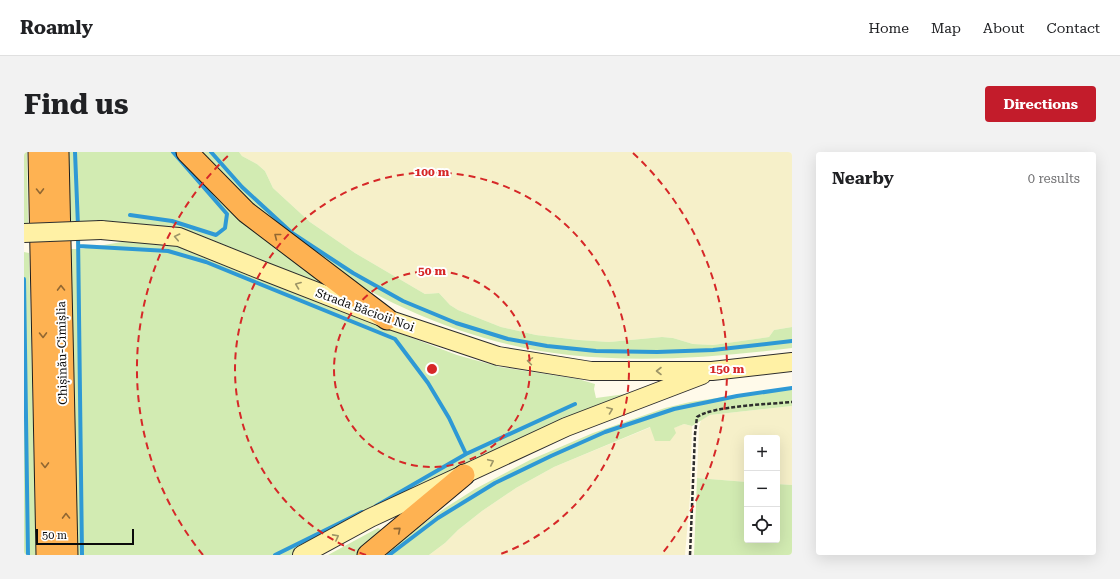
<!DOCTYPE html>
<meta charset="utf-8">
<style>
:root{--surface:#fff;--page:#f2f2f2;--text:#202124;--muted:#757577;--line:#e0e0e0;--accent:#c31c2b}
body{margin:0;font-family:"Roboto Serif",serif;background:var(--page);color:var(--text)}
.controls{position:absolute;right:12px;bottom:12px;display:grid;overflow:hidden;border-radius:4px;box-shadow:0 4px 16px #0002}
.controls button{width:36px;height:36px;display:grid;place-items:center;padding:0;border:0;border-bottom:1px solid var(--line);background:var(--surface);color:var(--text);font:20px sans-serif}
.scale{position:absolute;left:12px;bottom:10px;width:98px;box-sizing:border-box;padding-left:4px;border:2px solid #0b0b0b;border-top:0;font-size:11px;line-height:14px;white-space:nowrap;color:#0b0b0b;-webkit-text-stroke:3px #fff;paint-order:stroke}
.list{margin:0;padding:0;list-style:none}
h2{display:flex;justify-content:space-between;align-items:center;height:52px;margin:0;padding:0 16px;font-size:17px}
h2 small{font-size:13px;font-weight:400;color:var(--muted)}
.icon{flex:none;width:22px;height:22px;fill:none;stroke:currentColor;stroke-width:2;stroke-linecap:round;stroke-linejoin:round}
.map{position:relative;flex:none;width:768px;height:403px;overflow:hidden;border-radius:4px}
header{display:flex;align-items:center;gap:24px;box-sizing:border-box;height:56px;padding:0 20px;background:var(--surface);border-bottom:1px solid var(--line)}
header strong{font-size:19px}
nav{display:flex;gap:22px;margin-inline-start:auto;font-size:14px}
.intro{display:flex;align-items:center;justify-content:space-between;box-sizing:border-box;height:96px;padding:0 24px}
h1{margin:0;font-size:28px}
.button{padding:10px 18px;border-radius:4px;background:var(--accent);color:#fff;font-size:14px;font-weight:700}
main{display:flex;gap:24px;padding:0 24px}
aside{flex:1;background:var(--surface);border-radius:4px;box-shadow:0 4px 16px #0002}
.map>svg:first-child{display:block}
.farmland{fill:#f6f0c9}
.green{fill:#d2ebb2}
.lines{fill:none;stroke-linecap:round;stroke-linejoin:round}
.stream{stroke:#2e99d5;stroke-width:4}
.secondary-casing{stroke:#2d2d2d;stroke-width:20}
.trunk-casing{stroke:#1c1c1c;stroke-width:23}
.path{stroke:#2d2d2d;stroke-width:2.5;stroke-dasharray:4 2;stroke-linecap:butt}
.secondary{stroke:#fff1a5;stroke-width:18}
.trunk{stroke:#feb252;stroke-width:21}
.secondary-bridge-casing{stroke:#2d2d2d;stroke-width:20;stroke-linecap:butt}
.secondary-bridge{stroke:#fff1a5;stroke-width:18}
.oneway{stroke:#916732}
.oneway2{stroke:#9d9567}
.ring{fill:none;stroke:#d62828;stroke-width:2;stroke-dasharray:7 5}
.labels{text-anchor:middle;dominant-baseline:central;stroke-width:4;stroke-linejoin:round;paint-order:stroke}
.street-label{font-size:12px;fill:#0b0b0b;stroke:#fff}
.centre{fill:#d62828;stroke:#fff;stroke-width:2}
.ring-label{font-size:12px;text-anchor:middle;font-weight:bold;fill:#d62828;stroke:#fff;stroke-width:4;stroke-linejoin:round;paint-order:stroke}
</style>
<header>
<strong>Roamly</strong>
<nav><a>Home</a><a>Map</a><a>About</a><a>Contact</a></nav>
</header>
<div class="intro"><h1>Find us</h1><a class="button">Directions</a></div>
<main>
<div class="map">
<svg width="768" height="403" viewBox="0 0 768 403">
<rect width="100%" height="100%" fill="#fffaea"/>
<path class="farmland" d="M215,0H768V175L750,178L745,185L689,193L669,192L649,186L638,185L585,190L555,188L512,183L477,175L434,158L426,153L415,141L401,142L331,101L286,70L249,36L241,19L233,12L218,4Z
M768,254V333L753,332V286H723V330L673,326L675,275L677,268L686,263Z
M660,272L668,274L666,345L661,403H405L421,391L434,378L458,359L492,336L530,315L627,275L649,276Z"/>
<path class="green" d="M0,0H3L4,72H0Z
M43,0H156L299,129L295,132L165,80L138,74L95,70L46,69Z
M176,0H215L218,4L233,12L241,19L249,36L286,70L331,101L401,142L415,141L426,153L434,158L477,175L512,183L555,188L585,190L638,185L649,186L669,192L689,193L745,185L750,178L768,175V196C694,205 619,211 545,203C443,192 334,144 256,78C246,71 238,61 230,53C212,35 194,18 176,0Z
M100,88L152,91L375,181L433,203L476,215L554,227L571,232L570,237L572,246L609,241L271,403H50L45,97H56L98,90Z
M0,100L5,101L12,403H0Z
M768,235V254L686,263L668,274L660,272L650,276L652,281L646,289H631L626,275L530,315L492,336L458,359L434,378L421,391L405,403H357L421,356L451,337L506,308L569,281L641,256L666,250Z
M673,326L723,330V388H753V332L768,333V403H670Z
M354,376L356,377L359,383L335,403H304Z"/>
<g class="lines">
<path class="stream" d="M51,0L54,74
M187,0L218,35L268,81L329,121L379,149L432,171L484,187L523,194L572,199L633,200L689,198L768,189
M106,63L148,69L192,83L201,76L203,62L149,0
M54,82L58,403
M55,94L144,99L182,110L371,187L404,231L425,266L442,302
M0,127L4,403
M352,354L442,302L551,252
M251,403L338,360
M365,403L414,366L471,331L527,304L581,280L650,257L713,244L768,236"/>
<defs>
<path id="secondary" d="M77,78L155,85L237,118L363,167L474,204L567,219H688L768,210
M278,403L346,366L542,275L678,223"/>
<path id="trunk" d="M15,0L23,403
M34,0L43,403
M163,0L222,60L363,167
M344,403L440,323"/>
</defs>
<use href="#secondary" class="secondary-casing"/>
<use href="#trunk" class="trunk-casing"/>
<path class="path" d="M666,403L671,282L673,265C688,254 747,252 768,250"/>
<use href="#secondary" class="secondary"/>
<use href="#trunk" class="trunk"/>
<defs>
<path id="secondary-bridge" d="M0,81L77,78"/>
</defs>
<use href="#secondary-bridge" class="secondary-bridge-casing"/>
<use href="#secondary-bridge" class="secondary-bridge"/>
</g>
<defs><path id="oneway-chevron" d="M-2-3.5L2.5 0L-2 3.5" fill="none" stroke-width="1.6" stroke-linecap="round" stroke-linejoin="round"/></defs>
<g class="oneway">
<use href="#oneway-chevron" transform="translate(16 39) rotate(89)"/>
<use href="#oneway-chevron" transform="translate(253 84) rotate(-142)"/>
<use href="#oneway-chevron" transform="translate(37 136) rotate(-91)"/>
<use href="#oneway-chevron" transform="translate(19 183) rotate(89)"/>
<use href="#oneway-chevron" transform="translate(21 313) rotate(89)"/>
<use href="#oneway-chevron" transform="translate(42 364) rotate(-91)"/>
<use href="#oneway-chevron" transform="translate(374 378) rotate(-40)"/>
</g>
<g class="oneway2">
<use href="#oneway-chevron" transform="translate(153 85) rotate(-168)"/>
<use href="#oneway-chevron" transform="translate(274 133) rotate(-159)"/>
<use href="#oneway-chevron" transform="translate(506 209) rotate(-171)"/>
<use href="#oneway-chevron" transform="translate(635 219) rotate(180)"/>
<use href="#oneway-chevron" transform="translate(586 258) rotate(-21)"/>
<use href="#oneway-chevron" transform="translate(467 310) rotate(-25)"/>
<use href="#oneway-chevron" transform="translate(312 385) rotate(-28)"/>
</g>
<g class="ring">
<circle cx="408" cy="217" r="98"/>
<path d="M342 403A197 197 0 1 1 474 403"/>
<path d="M179 403A295 295 0 0 1 207 1M609 1A295 295 0 0 1 637 403"/>
</g>
<g class="labels">
<g class="street-label">
<text transform="translate(341 158) rotate(20)">Strada Băcioii Noi</text>
<text transform="translate(38 201) rotate(-91)">Chișinău-Cimișlia</text>
</g>
</g>
<circle cx="408" cy="217" r="6" class="centre"/>
<g class="ring-label">
<text x="408" y="24">100 m</text>
<text x="408" y="123">50 m</text>
<text x="703" y="221">150 m</text>
</g>
</svg>
<div class="controls">
<button>+</button>
<button>−</button>
<button><svg class="icon" aria-label="locate" viewBox="0 0 24 24"><circle cx="12" cy="12" r="6"/><path d="M12 2v4M12 18v4M2 12h4M18 12h4"/></svg></button>
</div>
<div class="scale">50 m</div>
</div>
<aside>
<h2>Nearby<small>0 results</small></h2>
<ul class="list">
</ul>
</aside>
</main>
